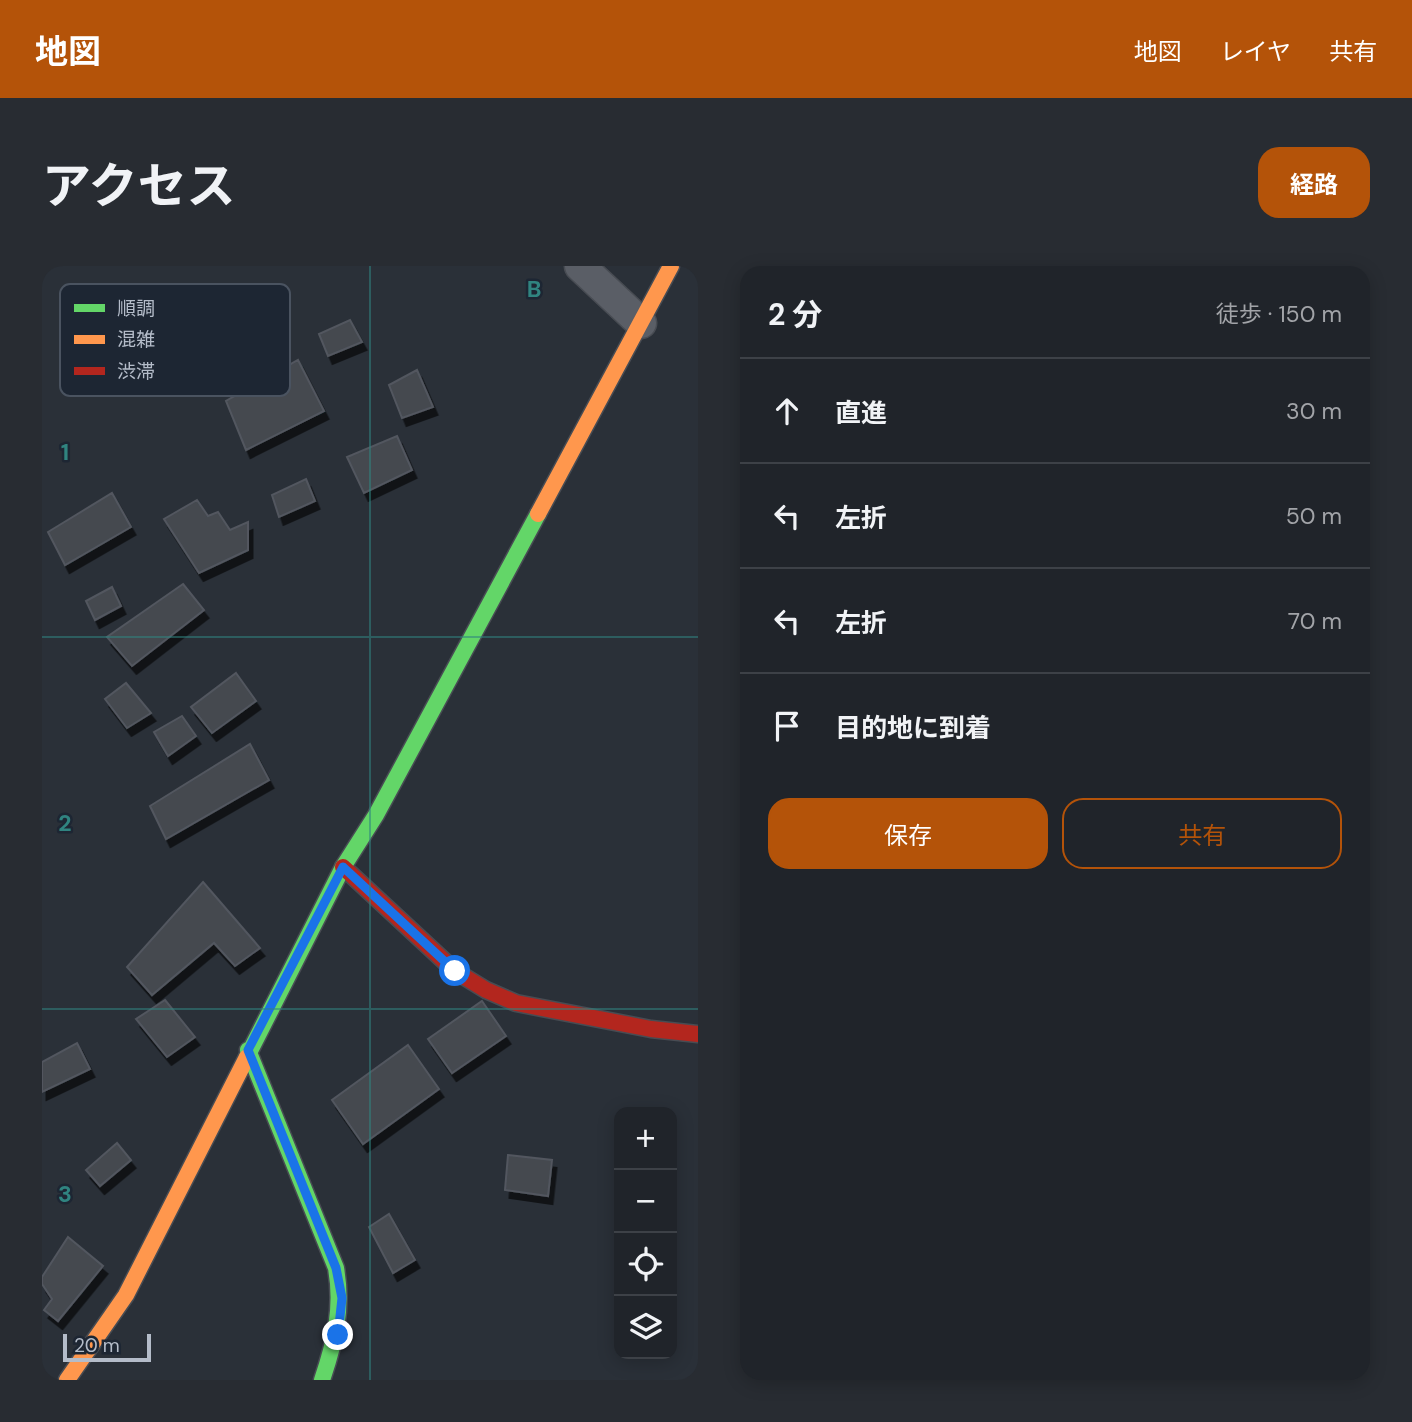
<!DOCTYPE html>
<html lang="ja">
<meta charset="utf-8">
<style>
:root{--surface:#20242a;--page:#282c32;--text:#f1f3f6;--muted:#a2a4a8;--line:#3d4147;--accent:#b45309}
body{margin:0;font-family:"DM Sans","Noto Sans JP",sans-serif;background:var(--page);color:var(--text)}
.controls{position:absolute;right:21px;bottom:21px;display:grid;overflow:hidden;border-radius:14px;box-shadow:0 4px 18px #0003}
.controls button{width:63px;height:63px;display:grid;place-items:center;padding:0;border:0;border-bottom:2px solid var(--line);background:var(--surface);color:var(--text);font:35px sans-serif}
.scale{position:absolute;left:21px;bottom:18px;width:88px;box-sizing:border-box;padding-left:7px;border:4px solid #b4bcc9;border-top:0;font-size:19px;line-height:24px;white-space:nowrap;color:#b4bcc9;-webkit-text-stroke:5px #1d2633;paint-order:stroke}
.stop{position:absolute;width:21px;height:21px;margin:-16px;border:5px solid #1a73e8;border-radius:50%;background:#fff}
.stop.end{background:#1a73e8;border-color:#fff;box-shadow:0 2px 7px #0008}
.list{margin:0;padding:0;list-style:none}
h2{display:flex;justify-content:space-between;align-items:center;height:91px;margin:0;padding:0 28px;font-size:30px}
h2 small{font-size:23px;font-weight:400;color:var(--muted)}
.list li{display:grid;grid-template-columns:46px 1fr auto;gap:21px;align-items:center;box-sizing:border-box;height:105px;padding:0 28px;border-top:2px solid var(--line)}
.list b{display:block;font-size:26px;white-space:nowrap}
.list em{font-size:23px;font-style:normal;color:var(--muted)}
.actions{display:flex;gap:14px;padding:21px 28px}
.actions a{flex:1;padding:16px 0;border:2px solid var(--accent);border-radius:21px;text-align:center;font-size:24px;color:var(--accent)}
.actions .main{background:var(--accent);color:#fff}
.icon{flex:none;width:38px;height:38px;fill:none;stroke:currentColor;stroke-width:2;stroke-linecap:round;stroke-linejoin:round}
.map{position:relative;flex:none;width:656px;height:1114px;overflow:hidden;border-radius:21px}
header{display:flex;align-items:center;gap:42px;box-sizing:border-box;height:98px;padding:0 35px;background:var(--accent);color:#fff}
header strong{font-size:33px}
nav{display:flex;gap:38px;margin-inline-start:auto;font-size:24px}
.intro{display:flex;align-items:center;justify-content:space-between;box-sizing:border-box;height:168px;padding:0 42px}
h1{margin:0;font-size:49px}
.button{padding:18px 32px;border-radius:21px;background:var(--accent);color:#fff;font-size:24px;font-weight:700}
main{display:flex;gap:42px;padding:0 42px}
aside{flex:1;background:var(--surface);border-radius:21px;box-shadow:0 4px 18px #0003}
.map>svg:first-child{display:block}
.building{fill:#444950;stroke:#52575f;stroke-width:2;filter:url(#shadow)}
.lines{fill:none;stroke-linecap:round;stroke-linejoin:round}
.street-casing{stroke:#484c53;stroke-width:33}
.fast-casing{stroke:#484c53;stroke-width:19}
.slow-casing{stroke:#484c53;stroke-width:19}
.jam-casing{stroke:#484c53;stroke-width:19}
.street{stroke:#5a5e66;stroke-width:30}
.fast{stroke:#63d668;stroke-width:16}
.slow{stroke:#ff974d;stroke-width:16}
.jam{stroke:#b3261e;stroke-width:16}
.route{stroke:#1a73e8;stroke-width:9}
.grid{fill:none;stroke:#308480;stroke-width:2;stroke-opacity:0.55}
.key{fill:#1d2633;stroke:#4a5360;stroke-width:2}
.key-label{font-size:19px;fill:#b4bcc9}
.grid-label{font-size:23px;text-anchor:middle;font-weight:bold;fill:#308480;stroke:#1d2633;stroke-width:5;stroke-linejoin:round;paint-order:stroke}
</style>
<header>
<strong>地図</strong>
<nav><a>地図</a><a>レイヤ</a><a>共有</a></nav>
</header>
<div class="intro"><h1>アクセス</h1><a class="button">経路</a></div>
<main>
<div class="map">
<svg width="656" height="1114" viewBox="0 0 656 1114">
<defs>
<filter id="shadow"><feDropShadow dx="4.5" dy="8" stdDeviation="0" flood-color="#0009"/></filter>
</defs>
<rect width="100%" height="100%" fill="#2a3038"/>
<path class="building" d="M308,54L320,76L286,90L277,68Z
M256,94L282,145L204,184L184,135Z
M375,104L391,141L360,152L347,119Z
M355,170L370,204L322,227L305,191Z
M264,213L273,235L237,251L230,229Z
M70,227L89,261L23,299L6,266Z
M155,234L166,250L176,246L188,264L206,256V284L157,307L122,253Z
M141,318L162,344L90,400L65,371Z
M70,321L79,340L53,354L44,335Z
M194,407L214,435L170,467L149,441Z
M84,417L109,447L85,462L63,433Z
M140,450L154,470L126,490L112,466Z
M208,478L227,514L124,573L108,540Z
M161,616L218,682L193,700L172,677L110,729L85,701Z
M123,734L153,771L125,791L94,753Z
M440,735L464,770L410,807L386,773Z
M35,777L48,803L0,826V796Z
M366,779L397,823L321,878L290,834Z
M75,877L89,894L58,920L44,904Z
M466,889L510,894L506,930L463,924Z
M347,948L373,994L351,1007L327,961Z
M26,971L61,1000L16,1055L2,1044L10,1033L0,1018V1011Z"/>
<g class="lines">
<defs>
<path id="street" d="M538,0L599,57"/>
<path id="fast" d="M206,784L294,1002C301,1042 293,1076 280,1114
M205,791L301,601L334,549L496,248"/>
<path id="slow" d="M496,248L629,0
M25,1114L84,1029L205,791"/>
<path id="jam" d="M301,601L413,705L444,724L474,737L609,763L656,768"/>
</defs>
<use href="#street" class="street-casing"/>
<use href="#fast" class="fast-casing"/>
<use href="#slow" class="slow-casing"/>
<use href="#jam" class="jam-casing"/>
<use href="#street" class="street"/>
<use href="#fast" class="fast"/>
<use href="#slow" class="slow"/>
<use href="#jam" class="jam"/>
</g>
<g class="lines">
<path class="route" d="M296,1069L300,1032L294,1002L206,784L301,601L413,705"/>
</g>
<path class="grid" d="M328,0V1114M0,371H656M0,743H656"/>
<rect x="18" y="18" width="230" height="112" rx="10" class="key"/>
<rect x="32" y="38" width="31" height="8" fill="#63d668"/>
<rect x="32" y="69" width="31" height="9" fill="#ff974d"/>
<rect x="32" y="101" width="31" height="8" fill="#b3261e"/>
<g class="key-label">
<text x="75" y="49">順調</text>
<text x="75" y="80">混雑</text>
<text x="75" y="112">渋滞</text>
</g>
<g class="grid-label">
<text x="492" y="31">B</text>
<text x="23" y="194">1</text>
<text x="23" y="565">2</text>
<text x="23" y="936">3</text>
</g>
</svg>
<div class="controls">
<button>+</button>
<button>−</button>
<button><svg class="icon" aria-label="locate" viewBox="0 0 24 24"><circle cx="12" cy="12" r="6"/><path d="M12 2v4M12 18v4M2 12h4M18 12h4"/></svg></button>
<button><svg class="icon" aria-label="layers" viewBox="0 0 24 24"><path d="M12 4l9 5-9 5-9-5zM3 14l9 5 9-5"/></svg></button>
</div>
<div class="scale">20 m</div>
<div class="stop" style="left:413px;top:705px"></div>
<div class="stop end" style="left:296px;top:1069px"></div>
</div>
<aside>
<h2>2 分<small>徒歩 · 150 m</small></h2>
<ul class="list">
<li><svg class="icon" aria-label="ahead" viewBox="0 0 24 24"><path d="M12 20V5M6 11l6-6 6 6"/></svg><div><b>直進</b></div><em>30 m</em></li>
<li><svg class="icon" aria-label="left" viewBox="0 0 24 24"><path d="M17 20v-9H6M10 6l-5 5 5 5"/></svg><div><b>左折</b></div><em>50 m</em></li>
<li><svg class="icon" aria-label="left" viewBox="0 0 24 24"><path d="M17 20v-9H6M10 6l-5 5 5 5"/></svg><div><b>左折</b></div><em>70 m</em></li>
<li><svg class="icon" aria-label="arrive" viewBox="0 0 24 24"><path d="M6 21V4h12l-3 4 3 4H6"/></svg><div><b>目的地に到着</b></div></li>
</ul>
<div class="actions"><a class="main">保存</a><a>共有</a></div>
</aside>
</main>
